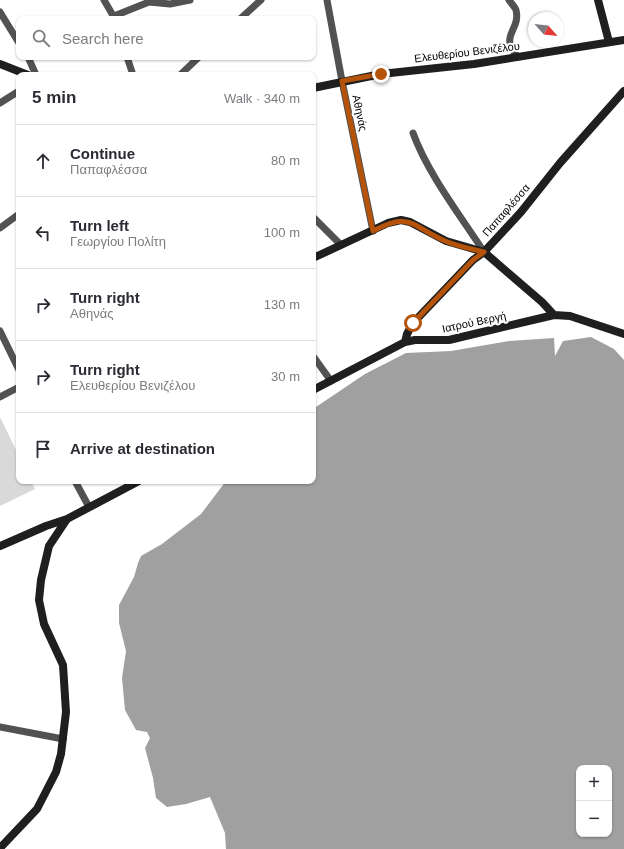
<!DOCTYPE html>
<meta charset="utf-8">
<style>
:root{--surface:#fff;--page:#f2f2f3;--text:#2b2b33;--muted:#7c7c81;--line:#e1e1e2}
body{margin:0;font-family:Helvetica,sans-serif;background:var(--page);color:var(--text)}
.controls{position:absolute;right:12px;bottom:12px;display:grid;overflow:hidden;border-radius:8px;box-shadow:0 1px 3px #0004}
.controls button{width:36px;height:36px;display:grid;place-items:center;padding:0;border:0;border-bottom:1px solid var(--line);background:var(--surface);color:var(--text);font:20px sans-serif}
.compass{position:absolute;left:528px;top:12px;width:36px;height:36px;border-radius:50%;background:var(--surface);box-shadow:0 1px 3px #0004;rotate:117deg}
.stop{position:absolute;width:12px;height:12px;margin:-9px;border:3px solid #b45309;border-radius:50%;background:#fff}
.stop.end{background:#b45309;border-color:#fff;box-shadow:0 1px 4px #0008}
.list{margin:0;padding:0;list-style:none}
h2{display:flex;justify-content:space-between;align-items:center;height:52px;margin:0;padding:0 16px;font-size:17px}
h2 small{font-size:13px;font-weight:400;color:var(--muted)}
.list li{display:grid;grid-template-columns:26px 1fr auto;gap:12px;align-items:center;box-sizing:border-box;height:72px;padding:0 16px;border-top:1px solid var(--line)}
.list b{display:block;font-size:15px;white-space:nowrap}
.list p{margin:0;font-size:13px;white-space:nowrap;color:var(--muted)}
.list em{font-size:13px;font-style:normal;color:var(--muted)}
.icon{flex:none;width:22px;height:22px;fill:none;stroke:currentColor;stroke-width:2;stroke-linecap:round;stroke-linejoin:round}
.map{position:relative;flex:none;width:624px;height:849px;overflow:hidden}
.search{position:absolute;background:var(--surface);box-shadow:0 1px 3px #0004;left:16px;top:16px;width:300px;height:44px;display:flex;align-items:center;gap:10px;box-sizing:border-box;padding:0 14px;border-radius:8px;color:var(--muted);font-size:15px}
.panel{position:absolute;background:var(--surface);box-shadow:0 1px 3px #0004;left:16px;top:72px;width:300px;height:412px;border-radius:8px}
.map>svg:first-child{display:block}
.green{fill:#d9d9d9}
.water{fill:#a0a0a0;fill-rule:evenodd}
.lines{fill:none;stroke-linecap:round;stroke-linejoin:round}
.street{stroke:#525252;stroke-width:7}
.secondary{stroke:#1f1f1f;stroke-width:8}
.route{stroke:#b45309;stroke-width:5}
.labels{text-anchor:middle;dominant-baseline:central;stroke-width:4;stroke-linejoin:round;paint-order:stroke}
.street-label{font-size:11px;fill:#000;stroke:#fff}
</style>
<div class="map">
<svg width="624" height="849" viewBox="0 0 624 849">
<rect width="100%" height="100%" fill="#fff"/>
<path class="green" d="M0,417L19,456V481H31L35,489L0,506Z"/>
<path class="water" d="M591,337L614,349L624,360V849H226L225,833L210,797L186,804L167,807L156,798L153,778L145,748L150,738L147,732L136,730L125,710L122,678L126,651L119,623V605L134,577L138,563L141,556L162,544L201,514L226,481H313V409L365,374L406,353L451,351L509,341L554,338L555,356L563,341ZM579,768H609V834H579Z"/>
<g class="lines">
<path class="street" d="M104,0L115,19
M327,0L342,81L373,231
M509,0C511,3 515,7 516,10C521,31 498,35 518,57
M0,12L19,43
M114,16L149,2L170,4L190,0
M240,19L261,0
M28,57L36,75
M127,57L133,75
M180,75L199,57
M0,103L19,91
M413,133C428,174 460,215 484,252
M313,217L341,245
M0,228L19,214
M0,331L19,370
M313,356L331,381
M0,397L19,387
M75,481L89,507
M0,727L63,739"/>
<path class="secondary" d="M598,0L609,42
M0,64L28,75
M313,88L381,74L474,64L624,40
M313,258L388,223L401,220L410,222L446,241L484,252L542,302L554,315
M405,342L407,334L413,323L473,260L484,252L521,212L560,163L624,91
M313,390L405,342L415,340H449L554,315L570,316L624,334
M0,546L46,526L67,519
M0,848L37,809L56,772L61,754L66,712L63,665L44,624L39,600L41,580L49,546L67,519L139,481"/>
</g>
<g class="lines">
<path class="route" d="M381,74L342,81L373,231C412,211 410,226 445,241C457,246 471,249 484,252L473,260L413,323"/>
</g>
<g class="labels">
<g class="street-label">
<text transform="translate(467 52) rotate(-7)">Ελευθερίου Βενιζέλου</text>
<text transform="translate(360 113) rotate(78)">Αθηνάς</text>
<text transform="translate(506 210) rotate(-49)">Παπαφλέσσα</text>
<text transform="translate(474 322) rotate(-12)">Ιατρού Βεργή</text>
</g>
</g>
</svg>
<div class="controls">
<button>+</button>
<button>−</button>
</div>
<svg class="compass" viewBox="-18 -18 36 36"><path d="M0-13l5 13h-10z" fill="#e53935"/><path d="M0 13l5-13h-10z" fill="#7c7c81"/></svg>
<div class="stop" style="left:413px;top:323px"></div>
<div class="stop end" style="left:381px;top:74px"></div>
<div class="search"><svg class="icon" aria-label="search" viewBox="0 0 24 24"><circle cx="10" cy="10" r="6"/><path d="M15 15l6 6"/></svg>Search here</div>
<section class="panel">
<h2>5 min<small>Walk · 340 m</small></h2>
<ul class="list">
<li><svg class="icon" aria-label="ahead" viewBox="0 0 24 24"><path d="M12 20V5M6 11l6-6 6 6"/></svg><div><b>Continue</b><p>Παπαφλέσσα</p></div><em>80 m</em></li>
<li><svg class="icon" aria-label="left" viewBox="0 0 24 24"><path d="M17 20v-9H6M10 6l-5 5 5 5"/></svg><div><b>Turn left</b><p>Γεωργίου Πολίτη</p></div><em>100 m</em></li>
<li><svg class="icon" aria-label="right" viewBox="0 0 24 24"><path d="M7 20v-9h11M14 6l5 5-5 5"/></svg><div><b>Turn right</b><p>Αθηνάς</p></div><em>130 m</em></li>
<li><svg class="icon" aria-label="right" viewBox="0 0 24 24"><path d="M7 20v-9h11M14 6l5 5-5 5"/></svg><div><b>Turn right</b><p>Ελευθερίου Βενιζέλου</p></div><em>30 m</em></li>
<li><svg class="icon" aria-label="arrive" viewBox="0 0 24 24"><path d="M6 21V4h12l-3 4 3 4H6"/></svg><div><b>Arrive at destination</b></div></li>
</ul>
</section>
</div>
